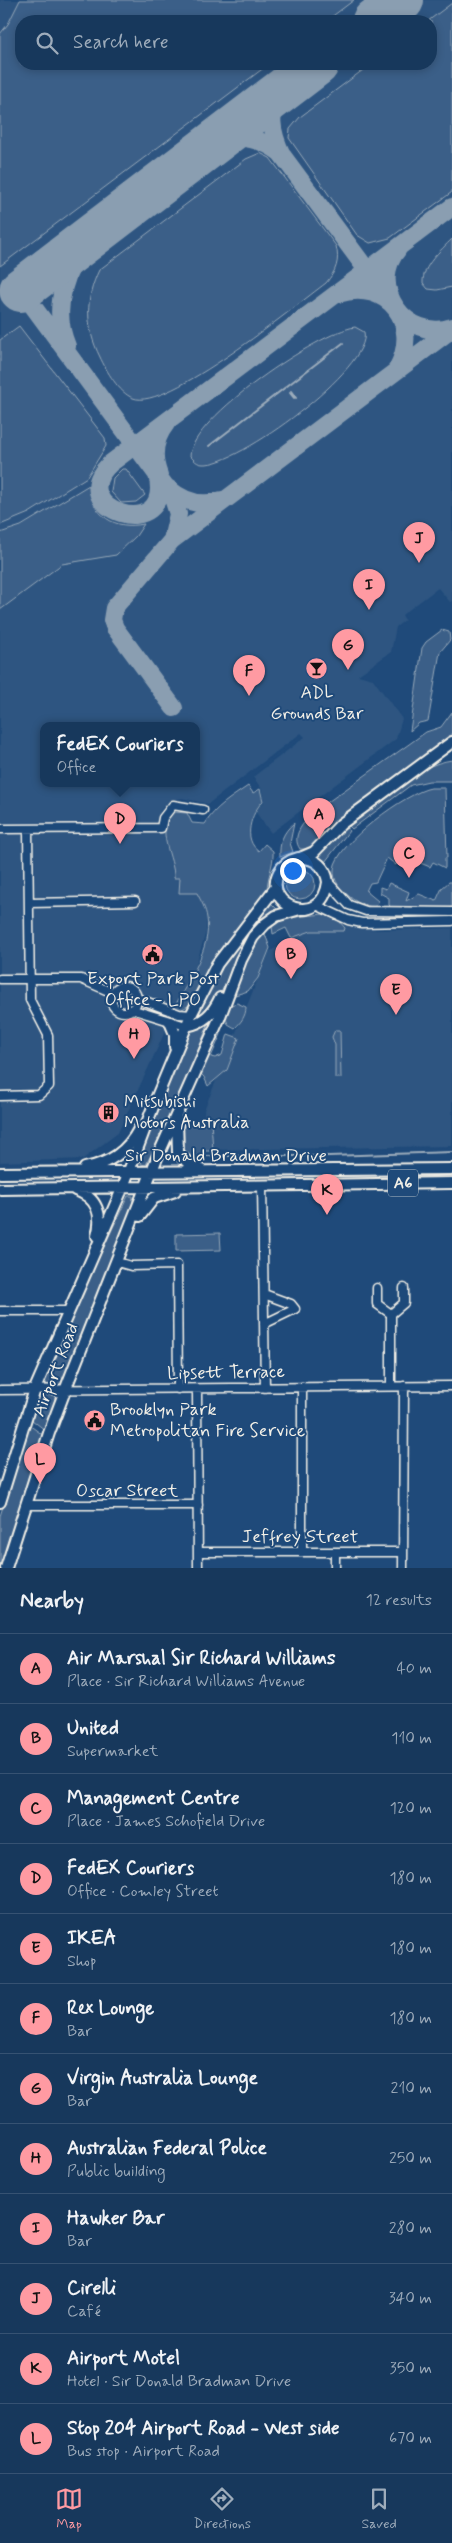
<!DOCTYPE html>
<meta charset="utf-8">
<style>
:root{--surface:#17385c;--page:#244365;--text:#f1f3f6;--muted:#9eacbb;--line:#365272;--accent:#ff9aa2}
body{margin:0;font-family:Mynerve,sans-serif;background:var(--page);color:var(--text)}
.you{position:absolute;left:292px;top:870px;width:18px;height:18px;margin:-12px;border:4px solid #fff;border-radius:50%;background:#1a73e8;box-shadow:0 0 0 8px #1a73e833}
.badge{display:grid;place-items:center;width:32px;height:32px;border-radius:50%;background:var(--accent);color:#111;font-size:16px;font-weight:700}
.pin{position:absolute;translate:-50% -41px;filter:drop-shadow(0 1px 2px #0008)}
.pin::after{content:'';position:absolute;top:26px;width:18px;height:15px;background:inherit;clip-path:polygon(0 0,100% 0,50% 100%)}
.popup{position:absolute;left:40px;top:722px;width:160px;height:65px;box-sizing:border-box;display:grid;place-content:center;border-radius:10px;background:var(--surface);filter:drop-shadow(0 1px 4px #0005);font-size:16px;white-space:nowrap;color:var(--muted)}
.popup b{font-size:19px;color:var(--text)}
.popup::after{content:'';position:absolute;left:50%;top:100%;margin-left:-10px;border:10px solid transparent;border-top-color:var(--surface)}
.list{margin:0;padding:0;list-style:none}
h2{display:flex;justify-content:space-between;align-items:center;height:65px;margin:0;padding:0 20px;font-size:21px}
h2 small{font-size:16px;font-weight:400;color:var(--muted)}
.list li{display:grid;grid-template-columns:32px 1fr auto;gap:15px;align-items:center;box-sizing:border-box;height:70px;padding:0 20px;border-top:1px solid var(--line)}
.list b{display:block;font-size:19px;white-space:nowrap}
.list p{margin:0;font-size:16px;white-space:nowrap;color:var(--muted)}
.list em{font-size:16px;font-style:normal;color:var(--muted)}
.icon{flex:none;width:28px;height:28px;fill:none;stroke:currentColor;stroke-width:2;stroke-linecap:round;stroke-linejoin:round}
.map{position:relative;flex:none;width:452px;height:1568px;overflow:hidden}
.search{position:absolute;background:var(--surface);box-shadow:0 2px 8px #0003;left:15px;right:15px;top:15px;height:55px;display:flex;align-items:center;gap:12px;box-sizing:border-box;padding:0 18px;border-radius:20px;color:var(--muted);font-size:19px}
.sheet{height:905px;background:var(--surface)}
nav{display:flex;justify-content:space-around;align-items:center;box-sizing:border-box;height:70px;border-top:1px solid var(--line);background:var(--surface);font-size:14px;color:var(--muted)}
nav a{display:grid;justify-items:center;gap:2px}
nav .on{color:var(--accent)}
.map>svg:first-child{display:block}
.built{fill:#2d5581;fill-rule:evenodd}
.green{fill:#3a5f88;stroke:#97a8b8}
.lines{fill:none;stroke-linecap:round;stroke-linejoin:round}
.stream{stroke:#9cacbb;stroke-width:2}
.taxiway{stroke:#8a9eb1;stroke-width:18}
.runway{stroke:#8a9eb1;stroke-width:44}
.minor-casing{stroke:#f4f1e8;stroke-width:11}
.major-casing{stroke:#f4f1e8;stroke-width:14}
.minor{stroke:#1f4a7a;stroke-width:8}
.major{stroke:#1f4a7a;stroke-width:10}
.labels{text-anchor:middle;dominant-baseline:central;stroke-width:4;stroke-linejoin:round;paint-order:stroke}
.shield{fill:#1f4a7a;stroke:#b4bfc7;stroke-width:1}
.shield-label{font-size:16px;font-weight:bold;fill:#f4f1e8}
.poi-label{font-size:18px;fill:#f4f1e8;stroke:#1f4a7a}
.street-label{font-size:18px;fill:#f4f1e8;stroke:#1f4a7a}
</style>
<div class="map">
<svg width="452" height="1568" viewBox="0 0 452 1568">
<rect width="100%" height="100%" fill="#1f4a7a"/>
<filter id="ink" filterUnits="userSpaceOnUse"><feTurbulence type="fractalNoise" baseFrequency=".02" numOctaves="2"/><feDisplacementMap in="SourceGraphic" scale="10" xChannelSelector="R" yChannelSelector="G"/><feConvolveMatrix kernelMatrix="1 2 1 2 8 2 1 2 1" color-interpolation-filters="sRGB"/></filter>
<g filter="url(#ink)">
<path class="built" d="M0,0H452V601L450,602L438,588L402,615L405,620L396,627L391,652L358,675L373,679L402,719L396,739L271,833L254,810L264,802L261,788L253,777L305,737L301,733L208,804L182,798L169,801L160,811L158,825H174L207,911L206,932L196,965L118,1133L83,1159L0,1162ZM21,21H431V64H21ZM44,725H196V783H44Z
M339,925L377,930L452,928V1146L205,1150L204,1110L269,952L308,928Z"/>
<path class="green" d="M20,0H354L326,21H21V64H269L0,266V34L8,24Z
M452,3V192L390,238L370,243L357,235L289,138L290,129L300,117L371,64H431V21H428Z
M260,153L270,158L336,246C340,261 336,271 326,283C295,306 166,412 133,398C119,393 106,370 100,357C85,327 85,299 99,270L246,159Z
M452,239V287L437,290L428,289L423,283C422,266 441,250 452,239Z
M19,326L105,438L106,446L87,477L29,513L0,525V340Z
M355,327L364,332C373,367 237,467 203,464C197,464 194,460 190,456C191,418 319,332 355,327Z
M122,469H126L145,495L136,502L121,503L111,492L113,478Z
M89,485C92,516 114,530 144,524L136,536L116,555L62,564L0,610V533L21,526Z
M442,630L449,632L450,640L440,652L429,716L428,721L419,723L410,731L422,648L426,642Z
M452,712V736C402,771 353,807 310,849H300C291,836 303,824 311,814L426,732L441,727Z
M452,760V781H429L411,785L352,829L347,824C378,802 415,765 452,760Z
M248,786L253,793L260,789L263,801C251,813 242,840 259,851L265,844L273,851C274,865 267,877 267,891L188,1006L180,1010L174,1008C187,982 212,948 207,918C206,909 201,901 197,893H179L180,878H174C175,858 153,829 174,812L187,813L192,823L205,824C215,807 232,797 248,786Z
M431,788H445L447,858H445V868L433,862L430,867L401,855L396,865L387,858L376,882L370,883L366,891L378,901L377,906C369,908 357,903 350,897C341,889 333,882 334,869C336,844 407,792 431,788Z
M294,823L290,843L293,852L280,857C279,843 283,832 294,823Z
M345,826L349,831L325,862L318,856Z
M285 884a15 15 0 1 1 30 0a15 15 0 1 1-30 0Z
M449,882H452V908L393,909L389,905V898L380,893V887L386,889L389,883L409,892L406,901L419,894L436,901L442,888Z
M270,902L280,912C239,930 236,967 216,1002C212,1009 202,1015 196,1020L192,1018L231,952Z
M323,914L339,921L345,928L344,931H311L291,938L286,928L273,934L272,927C279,916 311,916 323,914Z
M264,931L270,948L258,978L248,991L232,996L253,946Z
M237,1003L246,1007C246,1016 241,1022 235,1028L228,1024L225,1016L228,1006Z
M210,1020L185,1082L146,1165L141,1164L143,1145L188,1029Z
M335,1030H340L341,1078H335V1045L332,1037Z
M221,1034L211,1057L215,1058L222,1055L228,1034L239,1038L227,1070L208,1086L204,1077L201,1074L215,1039Z
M197,1120L211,1121L213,1151H203V1165C183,1161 176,1142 183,1125H194Z
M128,1196H133L132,1209L63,1382L57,1385H47L45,1380L81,1295Z
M220,1233L221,1250L176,1251V1234Z
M43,1394L56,1396L45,1430L32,1420L38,1398Z
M29,1425L43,1435L0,1568V1516Z"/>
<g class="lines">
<path class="stream" d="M291,391L296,398
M290,393L294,398
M209,446L343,343
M206,1156H329L452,1152"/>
<path class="taxiway" d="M283,90C267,112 271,132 282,155L395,308
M218,140C242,135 262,138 282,154
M398,249C366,286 407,343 452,327
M21,290L172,495L178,514L172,540
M338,294C388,278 422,324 397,369
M67,346C50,306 67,265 93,233
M157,474C175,547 59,509 111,463L452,207
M159,475C152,457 154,439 166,424
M168,488C183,501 201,508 222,500
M174,708L115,628L112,620L114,608L172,540L452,329"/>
<path class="runway" d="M374,21L402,0
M21,290L317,64"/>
<defs>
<path id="minor" d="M0,829L161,828L163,818L173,805L203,810
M328,882L349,905L366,911L452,912
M29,903L135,901
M316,905L348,920L362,923L452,921
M0,979H81L113,993
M111 999a13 13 0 1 1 26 0a13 13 0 1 1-26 0Z
M137,998L179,1014L191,1015
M131,1009L186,1026
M0,1096L39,1095L49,1086L48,1035L30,1000L28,830
M262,1185L265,1388
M117,1262L131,1266L177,1265L178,1389
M377,1288V1304L391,1314
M264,1294L291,1304L295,1309L264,1324
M0,1311H68
M391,1386V1314L404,1303V1288
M302,1387V1552
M197,1389L198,1568
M0,1390L452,1386
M27,1505H198
M198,1552H403
M335,1552V1568
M403,1568L404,1386"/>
<path id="major" d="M298,858C290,860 283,864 279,872C261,906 322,930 328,882C326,868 316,858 301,858
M300,858L314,852L341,824L452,742
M170,1022L175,1034V1047
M186,1026C204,1023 213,1013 220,998
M177,1119L178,1153L188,1163L201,1170
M85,1168C110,1163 127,1152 139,1129
M0,1173L452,1169
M0,1189L452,1183
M75,1190C97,1197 103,1215 97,1236
M140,1216L154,1198L175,1191
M0,1502L35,1389L123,1187L156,1099L191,1015L217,964L276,887
M6,1568L49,1433L69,1380L157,1158L219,1019L241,960L253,937L265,924L276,916L300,909"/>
</defs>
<use href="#minor" class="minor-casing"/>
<use href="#major" class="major-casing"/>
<use href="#minor" class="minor"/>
<use href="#major" class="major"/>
</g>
</g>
<defs>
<symbol id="bar-disc" viewBox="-11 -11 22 22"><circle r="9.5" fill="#ff9aa2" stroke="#1f4a7a"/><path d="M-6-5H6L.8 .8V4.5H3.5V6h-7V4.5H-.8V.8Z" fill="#111"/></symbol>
<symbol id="civic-disc" viewBox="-11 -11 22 22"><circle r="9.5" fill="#ff9aa2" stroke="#1f4a7a"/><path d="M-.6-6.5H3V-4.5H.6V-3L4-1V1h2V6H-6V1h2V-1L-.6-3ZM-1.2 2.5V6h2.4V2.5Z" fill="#111"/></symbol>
<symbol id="building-disc" viewBox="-11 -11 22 22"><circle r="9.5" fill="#ff9aa2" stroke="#1f4a7a"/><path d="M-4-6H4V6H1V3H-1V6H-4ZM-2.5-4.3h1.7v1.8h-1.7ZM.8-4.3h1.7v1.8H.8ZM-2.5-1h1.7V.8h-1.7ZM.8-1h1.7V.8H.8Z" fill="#111"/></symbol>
</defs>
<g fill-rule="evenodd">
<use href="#bar-disc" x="304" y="656" width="25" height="25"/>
<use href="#civic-disc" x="140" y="942" width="25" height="25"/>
<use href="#building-disc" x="96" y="1100" width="25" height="25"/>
<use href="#civic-disc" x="82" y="1408" width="25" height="25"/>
</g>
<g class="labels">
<rect class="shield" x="388" y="1169.5" width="30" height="27" rx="4"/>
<g class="shield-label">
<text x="403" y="1183">A6</text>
</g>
<g class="poi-label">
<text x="317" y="693">ADL<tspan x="317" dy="21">Grounds Bar</tspan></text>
<text x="153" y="979">Export Park Post<tspan x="153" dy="21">Office - LPO</tspan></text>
<text x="124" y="1102" text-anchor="start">Mitsubishi<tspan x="124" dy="21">Motors Australia</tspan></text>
<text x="110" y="1410" text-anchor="start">Brooklyn Park<tspan x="110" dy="21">Metropolitan Fire Service</tspan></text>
</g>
<g class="street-label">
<text x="226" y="1156">Sir Donald Bradman Drive</text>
<text transform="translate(56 1370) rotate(-69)">Airport Road</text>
<text transform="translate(226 1373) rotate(-1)">Lipsett Terrace</text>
<text x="127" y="1491">Oscar Street</text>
<text x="300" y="1537">Jeffrey Street</text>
</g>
</g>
</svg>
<div class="you"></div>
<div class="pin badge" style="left:319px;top:839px">A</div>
<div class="pin badge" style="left:291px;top:979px">B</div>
<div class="pin badge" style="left:409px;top:878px">C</div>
<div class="pin badge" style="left:120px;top:844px">D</div>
<div class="popup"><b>FedEX Couriers</b>Office</div>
<div class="pin badge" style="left:396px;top:1015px">E</div>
<div class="pin badge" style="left:249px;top:696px">F</div>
<div class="pin badge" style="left:348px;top:670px">G</div>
<div class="pin badge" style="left:134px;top:1059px">H</div>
<div class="pin badge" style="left:369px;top:610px">I</div>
<div class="pin badge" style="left:419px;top:563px">J</div>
<div class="pin badge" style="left:327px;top:1215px">K</div>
<div class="pin badge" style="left:40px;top:1484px">L</div>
<div class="search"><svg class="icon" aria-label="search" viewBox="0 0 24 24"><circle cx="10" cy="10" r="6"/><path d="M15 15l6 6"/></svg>Search here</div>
</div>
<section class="sheet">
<h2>Nearby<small>12 results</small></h2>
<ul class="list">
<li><span class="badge">A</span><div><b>Air Marshal Sir Richard Williams</b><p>Place · Sir Richard Williams Avenue</p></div><em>40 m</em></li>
<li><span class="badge">B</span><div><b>United</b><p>Supermarket</p></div><em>110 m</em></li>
<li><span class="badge">C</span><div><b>Management Centre</b><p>Place · James Schofield Drive</p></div><em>120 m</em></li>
<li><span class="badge">D</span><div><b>FedEX Couriers</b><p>Office · Comley Street</p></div><em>180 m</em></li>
<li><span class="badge">E</span><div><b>IKEA</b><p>Shop</p></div><em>180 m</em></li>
<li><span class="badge">F</span><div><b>Rex Lounge</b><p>Bar</p></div><em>180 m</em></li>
<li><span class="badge">G</span><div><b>Virgin Australia Lounge</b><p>Bar</p></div><em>210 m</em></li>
<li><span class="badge">H</span><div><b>Australian Federal Police</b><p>Public building</p></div><em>250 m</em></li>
<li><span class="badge">I</span><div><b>Hawker Bar</b><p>Bar</p></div><em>280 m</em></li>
<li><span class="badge">J</span><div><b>Cirelli</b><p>Café</p></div><em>340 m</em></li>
<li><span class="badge">K</span><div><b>Airport Motel</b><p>Hotel · Sir Donald Bradman Drive</p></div><em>350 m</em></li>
<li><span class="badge">L</span><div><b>Stop 204 Airport Road - West side</b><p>Bus stop · Airport Road</p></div><em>670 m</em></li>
</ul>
</section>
<nav>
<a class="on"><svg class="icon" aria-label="map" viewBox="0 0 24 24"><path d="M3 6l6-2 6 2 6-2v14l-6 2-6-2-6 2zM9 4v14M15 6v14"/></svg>Map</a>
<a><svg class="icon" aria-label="directions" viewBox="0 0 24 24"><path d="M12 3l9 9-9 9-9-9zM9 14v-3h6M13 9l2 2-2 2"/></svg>Directions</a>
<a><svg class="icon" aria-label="saved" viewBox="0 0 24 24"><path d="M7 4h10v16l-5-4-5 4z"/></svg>Saved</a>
</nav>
